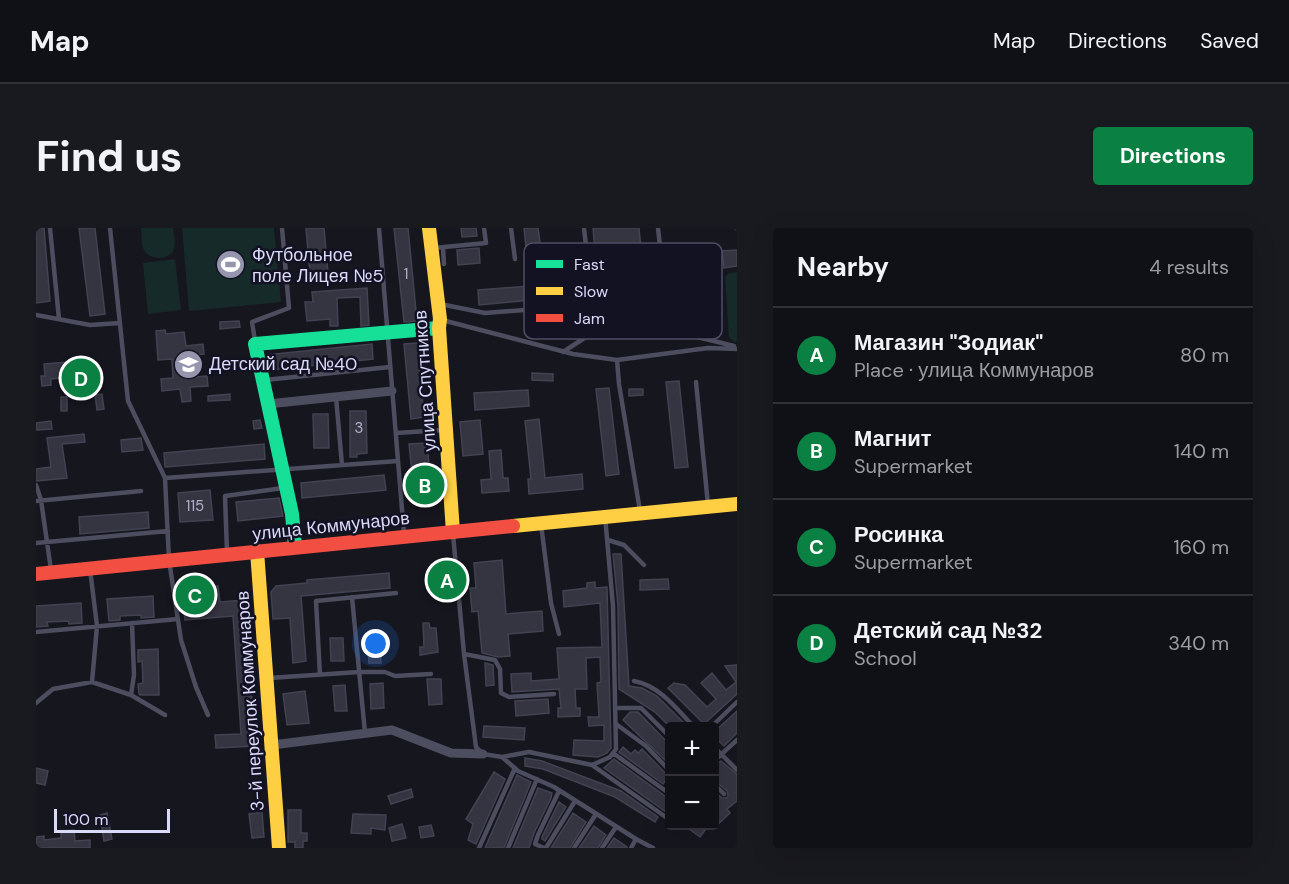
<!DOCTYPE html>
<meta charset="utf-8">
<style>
:root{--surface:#101017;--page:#191920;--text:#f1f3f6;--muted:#9c9da1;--line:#303036;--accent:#0b8043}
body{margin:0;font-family:"DM Sans",sans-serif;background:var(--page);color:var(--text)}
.controls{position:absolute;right:18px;bottom:18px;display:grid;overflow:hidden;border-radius:6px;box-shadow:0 6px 24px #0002}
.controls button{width:54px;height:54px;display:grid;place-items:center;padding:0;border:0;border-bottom:2px solid var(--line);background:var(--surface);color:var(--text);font:30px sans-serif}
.scale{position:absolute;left:18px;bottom:15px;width:116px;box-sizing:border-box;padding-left:6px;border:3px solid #dadafa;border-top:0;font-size:16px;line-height:21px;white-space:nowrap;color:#dadafa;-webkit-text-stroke:4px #131223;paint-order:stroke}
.you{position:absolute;left:340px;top:416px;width:21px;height:21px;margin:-15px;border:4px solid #fff;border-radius:50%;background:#1a73e8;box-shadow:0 0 0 9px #1a73e833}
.badge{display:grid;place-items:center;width:39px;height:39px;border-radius:50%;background:var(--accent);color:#fff;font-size:20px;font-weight:700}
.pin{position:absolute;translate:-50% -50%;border:3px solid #fff;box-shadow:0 2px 6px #0006}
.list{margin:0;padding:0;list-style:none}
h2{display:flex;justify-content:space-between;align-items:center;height:78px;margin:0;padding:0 24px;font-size:26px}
h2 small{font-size:20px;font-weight:400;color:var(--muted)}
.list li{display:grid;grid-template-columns:39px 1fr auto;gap:18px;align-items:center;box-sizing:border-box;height:96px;padding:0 24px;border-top:2px solid var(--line)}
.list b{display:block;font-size:22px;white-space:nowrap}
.list p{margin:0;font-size:20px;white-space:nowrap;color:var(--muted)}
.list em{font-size:20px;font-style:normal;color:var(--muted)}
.map{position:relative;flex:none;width:701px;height:620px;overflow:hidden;border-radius:6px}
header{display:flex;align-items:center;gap:36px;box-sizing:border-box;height:84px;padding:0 30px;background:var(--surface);border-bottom:2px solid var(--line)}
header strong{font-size:28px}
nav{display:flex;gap:33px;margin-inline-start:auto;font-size:21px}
.intro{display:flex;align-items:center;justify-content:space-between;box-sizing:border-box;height:144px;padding:0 36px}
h1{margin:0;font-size:42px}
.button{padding:15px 27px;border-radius:6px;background:var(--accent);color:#fff;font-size:21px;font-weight:700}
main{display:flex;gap:36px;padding:0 36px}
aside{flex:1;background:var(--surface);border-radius:6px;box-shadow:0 6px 24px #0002}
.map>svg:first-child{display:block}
.green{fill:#162a29}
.building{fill:#353441;stroke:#434252;stroke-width:1.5}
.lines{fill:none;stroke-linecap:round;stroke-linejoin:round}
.lane{stroke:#4c4d5e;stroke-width:4.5}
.street{stroke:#4c4d5e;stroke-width:9}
.fast{stroke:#16e098;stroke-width:14}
.slow{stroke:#ffcf43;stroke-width:14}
.jam{stroke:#f24e42;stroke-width:14}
.labels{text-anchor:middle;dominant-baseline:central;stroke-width:5;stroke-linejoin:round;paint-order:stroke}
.number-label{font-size:15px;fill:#b1b0cc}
.poi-label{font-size:18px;fill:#dadafa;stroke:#131223;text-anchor:start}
.street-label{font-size:18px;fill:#dadafa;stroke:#131223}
.key{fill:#131223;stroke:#4f4e64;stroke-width:1.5}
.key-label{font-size:16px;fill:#dadafa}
</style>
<header>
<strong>Map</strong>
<nav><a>Map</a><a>Directions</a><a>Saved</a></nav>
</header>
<div class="intro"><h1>Find us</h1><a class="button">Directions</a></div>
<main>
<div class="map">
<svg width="701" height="620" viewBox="0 0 701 620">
<rect width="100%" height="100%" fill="#16161f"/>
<path class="green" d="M105,0H137C138,6 140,14 138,20C135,34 112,33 107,20C105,14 106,6 105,0Z
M146,0H238L245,74L153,83Z
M139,31L145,82L112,86L107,35Z
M701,44V113L698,114L693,109L689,49L693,45Z"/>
<path class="building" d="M0,0H8L14,73L0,75Z
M43,0H59L69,86L54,88Z
M270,0H288L292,45L274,46Z
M358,0H372L381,93L368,94Z
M425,0H440L441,8L426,9Z
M488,0H502L507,36L492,38Z
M557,0H603L611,86L565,91Z
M443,20L444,35L422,37L421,22Z
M701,22V38L688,40L686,23Z
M493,58L494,72L443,77L442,62Z
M331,60L333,97L325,98L324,69L301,70L302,98H294V91L271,93L269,74H277L276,64Z
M203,93L204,99L184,101V94Z
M129,102L130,106L148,104L150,118L167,116L168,126L156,127L158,149L171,148L172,158L154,159L155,173L146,174L144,161L126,163L125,151L137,150L136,131L122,132L120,103Z
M381,115L388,189L375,191L368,116Z
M336,116L337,131L234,142L230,127Z
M56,132L57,144L63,143L64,154H55L54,147L15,151V157L6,158L5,148H9L8,136Z
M496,145L517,146V153L496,152Z
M643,153L652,239L639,240L630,154Z
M573,160L583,246L570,248L560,161Z
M593,161H607V167L593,168Z
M492,162L493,178L439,182L438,165Z
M66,166L68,181L61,182L59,167Z
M194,166V172L172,173V168Z
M25,169H31V183H25Z
M314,183H330L331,225L321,226V229H314Z
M277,186H292L293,220H278Z
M503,191L509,250L546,246L547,261L493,266L492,251H495L489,193Z
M224,192L226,200L218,201L217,193Z
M444,192L447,226L427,228L424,194Z
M15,193L16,201L0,202V195Z
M48,206L49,214L26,216L31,250L0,253V241L15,239L11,210Z
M105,210L107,222L86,224L85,212Z
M391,215L395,258L371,260L369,246L376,245L373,216Z
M228,216L229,231L129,239L128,225Z
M465,222L467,250H472L473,263L446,265L445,252L455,251L453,223Z
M348,247L350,262L266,270L265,255Z
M174,262L177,292L144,294L142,265Z
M243,270L247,288L202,293L200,274Z
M112,284L113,300L44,306L43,289Z
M577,326H585L593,458L606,460L621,468L651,498H633L619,484L583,461L582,378Z
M466,332L470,386L506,383L507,403L472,406L474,428L462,429L446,425L442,383L436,384L434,360H440L438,335Z
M412,342L416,344L417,358L404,360L403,346Z
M353,345L354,360L265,368L270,433L257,435L254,390L237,391L235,364L240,358L271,355V352Z
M632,351L633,361L604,362V352Z
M559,354V360L571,359L575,520L571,525L562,529L537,527L538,512L568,513V497L553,498L552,489H563L561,455L565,454L564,429L550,430L551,461H539L540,480H544V488L522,489V480H525L523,461L476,464L475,446L495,445V453L523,451L521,420L566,419L564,375L528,379L527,363L551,360V355Z
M182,358L184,374L209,372L219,518L180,520L179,507L205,506L197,388L149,392L146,362Z
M117,368L118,389L105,390V387L84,388V392L73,393L71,371Z
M45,375L46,395L33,396L32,393L11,394L12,398L0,399V378Z
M387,395H393L394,400H400L402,424L384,427V419H388Z
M343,406L345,435H333L331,407Z
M294,410H307L308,433H295Z
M122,421L123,467H104L103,466L102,456L107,455L106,433L102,434V422Z
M449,435L457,437L458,457L450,458Z
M701,437V466L668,496L632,460L638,455L649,457L671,479L680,471L665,455L676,445L690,462L700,454L689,438Z
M391,451H405L406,476L393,477Z
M347,455L348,480L335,481L334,456Z
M309,457L311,483H299L297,458Z
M269,463L273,495L251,497L247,466Z
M512,471L513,485L480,488L479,473Z
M701,483V505L688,518L678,509V504Z
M594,484H602L633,516V536L587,492Z
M448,498L489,500L488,512L447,509Z
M587,519L595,526L599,522L602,525L606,521L633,549L627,556L583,524Z
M489,530L506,533L585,563L622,589L619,594L579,569L507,541L489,538Z
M578,531L633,571V586L568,540Z
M685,533L701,546V573L691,581L694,585L678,600V590L682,588L678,585V563L686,570H691L692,567L691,563L678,552V538Z
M0,540L12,543L9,557L0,555Z
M458,544L469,551L440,616L432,612L437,596L430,591Z
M481,547L495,554L468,620H449Z
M502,560L516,565L515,570L498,605L493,620H477Z
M375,561L377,569L355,576L352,568Z
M523,574L530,579L509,613L506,611V609Z
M252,582H265V605H271V613H267V620H259V614H252Z
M226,584L228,609L216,610L213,586Z
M71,585L76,611L68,613L64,587Z
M537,585L550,594L534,620H515Z
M317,586L350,587L349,602L335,600V606L315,605Z
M366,596L370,610L356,613L353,600Z
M395,597L398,608L385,610L383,599Z
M648,597H673L664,609Z
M558,598L570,607L562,620H543Z
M38,602L39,613L54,612V620H0L1,609L8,608V612L25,610V603Z
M578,610L591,619V620H571Z"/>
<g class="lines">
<path class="lane" d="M14,0L23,91
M74,0L92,173L129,250L133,332L145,412L160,459L172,487
M343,0L368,306
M475,0L479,31
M548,0L559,98L553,106
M622,0L633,102
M700,0L701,1
M398,20L450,15L448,0
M407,20L408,36
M553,45L542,52V54L545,81L557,86
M628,58L644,57L645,60L648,93L646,97L633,100
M404,76L449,85L502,81
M0,87L54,97L84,95
M406,92L537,126L581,132L672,120L701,121
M219,113L216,94L253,80L246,0
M527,124L553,107L564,103L607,102H633L698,118
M581,132L583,156L604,283
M229,152L354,139
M660,154L672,277
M300,169L306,237
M360,205L408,202
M129,250L362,233
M0,257L5,272L15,342
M0,273L105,263
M505,296L515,375L523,406
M417,306L428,426L440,519L447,526L466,529L482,543L518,559L600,611L617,620
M572,312L588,317L608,337
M0,315L132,303
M191,324L189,268L247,260
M54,341L61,398L56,454
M316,369L329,505
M0,404L142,391
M428,426L459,432L464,441L465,465L473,469L518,466
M284,447L280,373L360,365
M233,450L323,444H349L359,448L395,446
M598,453C624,458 640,480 658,499
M95,467L98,447L96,395
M0,475L17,461L56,454L95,467L129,487
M580,480H605L634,509
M580,496L610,518L634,543
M675,499L701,474
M678,519L701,542
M577,525L634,566
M466,529L493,524L556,537L574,529L580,521L577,378L569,288
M678,533L701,512
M556,537L634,592
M678,556L688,566
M443,620L479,540
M472,620L501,551
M508,620L499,616L502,607L523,563
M510,620L539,573
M538,620L560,586
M566,620L580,599
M595,620L600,611"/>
<path class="street" d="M232,176L356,163
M236,517L356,502L415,525L447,526"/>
<path class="fast" d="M259,318L256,286L219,116L403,100"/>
<path class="slow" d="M393,0L404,91L403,100L417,304
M477,298L701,276
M221,323L243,620"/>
<path class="jam" d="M0,346L477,298"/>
</g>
<defs>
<symbol id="stadium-disc" viewBox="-11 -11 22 22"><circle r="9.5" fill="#9595ad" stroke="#131223"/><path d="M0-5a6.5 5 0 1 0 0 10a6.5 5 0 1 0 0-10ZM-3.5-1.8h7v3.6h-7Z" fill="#fff"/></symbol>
<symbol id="school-disc" viewBox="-11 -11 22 22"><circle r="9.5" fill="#9595ad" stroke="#131223"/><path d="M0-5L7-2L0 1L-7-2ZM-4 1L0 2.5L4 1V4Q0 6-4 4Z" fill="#fff"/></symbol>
</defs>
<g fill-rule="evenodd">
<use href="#stadium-disc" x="178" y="20" width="33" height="33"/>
<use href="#school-disc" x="136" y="120" width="33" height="33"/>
</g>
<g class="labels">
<g class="number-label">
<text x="370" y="46">1</text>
<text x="323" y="200">3</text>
<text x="159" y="278">115</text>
</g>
<g class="poi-label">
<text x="216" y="27">Футбольное<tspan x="216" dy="21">поле Лицея №5</tspan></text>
<text x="173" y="136">Детский сад №40</text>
</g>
<g class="street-label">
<text transform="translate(389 153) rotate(-94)">улица Спутников</text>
<text transform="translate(295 298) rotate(-6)">улица Коммунаров</text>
<text transform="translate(214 473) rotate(-94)">3-й переулок Коммунаров</text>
</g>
</g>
<rect x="488" y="15" width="198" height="96" rx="9" class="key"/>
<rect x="500" y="32" width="27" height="8" fill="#16e098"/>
<rect x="500" y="59" width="27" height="8" fill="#ffcf43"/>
<rect x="500" y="86" width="27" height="8" fill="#f24e42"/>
<g class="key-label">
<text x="538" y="42">Fast</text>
<text x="538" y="69">Slow</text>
<text x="538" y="96">Jam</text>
</g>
</svg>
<div class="controls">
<button>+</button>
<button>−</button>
</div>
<div class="scale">100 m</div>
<div class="you"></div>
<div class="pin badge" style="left:411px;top:352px">A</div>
<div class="pin badge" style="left:389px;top:257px">B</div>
<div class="pin badge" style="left:159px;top:367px">C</div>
<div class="pin badge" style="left:45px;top:150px">D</div>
</div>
<aside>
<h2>Nearby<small>4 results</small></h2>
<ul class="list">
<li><span class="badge">A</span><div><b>Магазин &quot;Зодиак&quot;</b><p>Place · улица Коммунаров</p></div><em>80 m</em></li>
<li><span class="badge">B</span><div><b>Магнит</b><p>Supermarket</p></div><em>140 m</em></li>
<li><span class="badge">C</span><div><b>Росинка</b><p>Supermarket</p></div><em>160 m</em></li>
<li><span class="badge">D</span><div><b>Детский сад №32</b><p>School</p></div><em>340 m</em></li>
</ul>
</aside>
</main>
